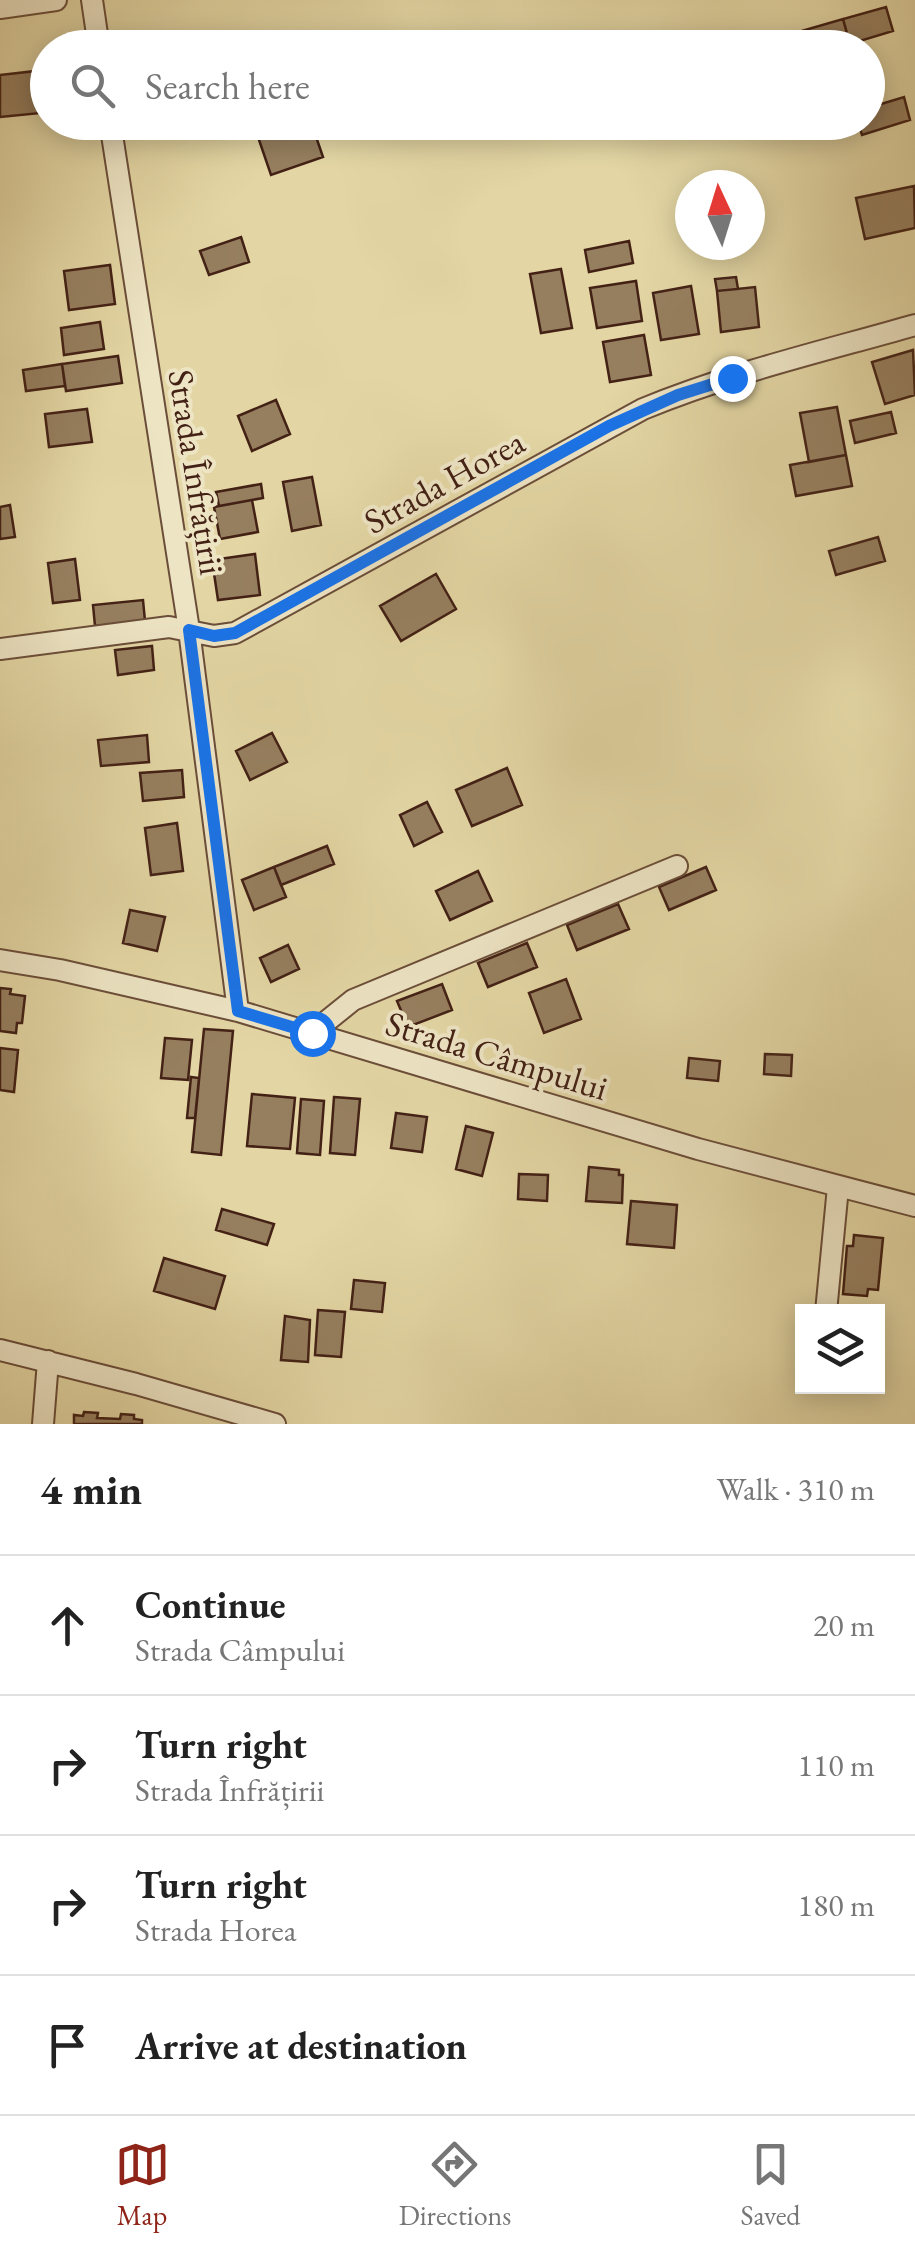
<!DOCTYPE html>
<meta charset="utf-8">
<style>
:root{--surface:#fff;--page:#f6f6f6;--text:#222;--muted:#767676;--line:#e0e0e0;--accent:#8f2418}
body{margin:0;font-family:"EB Garamond",serif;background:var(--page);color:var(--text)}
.controls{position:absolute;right:30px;bottom:30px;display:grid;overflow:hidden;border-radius:0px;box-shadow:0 5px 25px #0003}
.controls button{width:90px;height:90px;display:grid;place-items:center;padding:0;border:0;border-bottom:2px solid var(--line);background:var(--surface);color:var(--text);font:50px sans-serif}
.compass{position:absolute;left:675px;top:170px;width:90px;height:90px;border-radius:50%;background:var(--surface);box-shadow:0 5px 25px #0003;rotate:356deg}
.stop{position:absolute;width:30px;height:30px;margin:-22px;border:8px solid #1a73e8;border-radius:50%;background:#fff}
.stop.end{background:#1a73e8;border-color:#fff;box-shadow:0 2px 10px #0008}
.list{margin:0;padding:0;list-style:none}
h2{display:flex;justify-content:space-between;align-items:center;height:130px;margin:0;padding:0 40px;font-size:42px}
h2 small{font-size:32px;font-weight:400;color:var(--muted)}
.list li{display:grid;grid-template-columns:65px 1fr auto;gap:30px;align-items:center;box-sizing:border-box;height:140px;padding:0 40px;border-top:2px solid var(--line)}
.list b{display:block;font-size:38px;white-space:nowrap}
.list p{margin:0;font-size:32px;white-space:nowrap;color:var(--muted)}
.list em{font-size:32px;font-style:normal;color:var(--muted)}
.icon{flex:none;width:55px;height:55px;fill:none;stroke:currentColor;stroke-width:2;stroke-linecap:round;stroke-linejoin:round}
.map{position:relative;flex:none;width:915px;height:1424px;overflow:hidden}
.search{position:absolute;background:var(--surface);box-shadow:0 5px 25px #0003;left:30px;right:30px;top:30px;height:110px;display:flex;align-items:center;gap:25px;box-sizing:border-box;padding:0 35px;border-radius:55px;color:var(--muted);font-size:38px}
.sheet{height:690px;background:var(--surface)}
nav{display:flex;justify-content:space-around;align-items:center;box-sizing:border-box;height:140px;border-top:2px solid var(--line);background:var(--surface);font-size:28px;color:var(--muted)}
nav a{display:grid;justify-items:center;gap:5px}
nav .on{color:var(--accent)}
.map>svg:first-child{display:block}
.building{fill:#967f5f;stroke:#432115;stroke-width:2.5}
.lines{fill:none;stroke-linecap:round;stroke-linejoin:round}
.street-casing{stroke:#6b4e39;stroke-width:24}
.street{stroke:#ede4c4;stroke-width:20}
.route{stroke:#1a73e8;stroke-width:12}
.labels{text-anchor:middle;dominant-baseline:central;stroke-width:8;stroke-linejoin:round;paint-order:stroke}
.street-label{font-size:35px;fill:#432115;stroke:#ede4c4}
</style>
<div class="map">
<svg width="915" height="1424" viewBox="0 0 915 1424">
<rect width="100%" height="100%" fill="#e3d6a4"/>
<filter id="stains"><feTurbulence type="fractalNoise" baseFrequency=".002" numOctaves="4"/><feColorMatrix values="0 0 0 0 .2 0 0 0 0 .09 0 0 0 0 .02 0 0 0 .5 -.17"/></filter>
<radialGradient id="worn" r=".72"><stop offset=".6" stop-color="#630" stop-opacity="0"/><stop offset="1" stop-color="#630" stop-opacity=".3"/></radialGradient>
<path class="building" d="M886,7L893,31L850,44L843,19Z
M843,19L850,44L837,48H788L784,36Z
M36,71L41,113L0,117V75Z
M904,97L910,120L862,135L858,122H868V108Z
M301,122H311L323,157L271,175L258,137Z
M914,186L915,228L865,239L856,198Z
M241,237L249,262L209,275L200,251Z
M629,241L633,263L589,272L585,250Z
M110,265L115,304L69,310L64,271Z
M561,269L572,328L541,333L530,274Z
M736,277L738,289L717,291L715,279Z
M636,281L642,321L597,328L590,288Z
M691,286L699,334L661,340L653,293Z
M755,287L759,327L721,332L717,291Z
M100,322L104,349L64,355L61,328Z
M644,335L651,375L610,382L603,342Z
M913,350L915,395L885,404L872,362Z
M118,356L122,383L66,391L62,364Z
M62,364L65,386L26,391L23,370Z
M276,400L290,434L252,451L238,416Z
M837,407L846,455L809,462L800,413Z
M87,409L92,442L49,447L45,414Z
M891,412L896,433L855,443L850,421Z
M846,455L852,486L796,496L790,465Z
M312,477L321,525L292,531L283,482Z
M261,484L263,498L219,506L216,492Z
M252,500L258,532L220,539L214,507Z
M10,505L15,537L0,539V507Z
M878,537L885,561L836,575L829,551Z
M255,554L260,595L218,600L212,560Z
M75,559L80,600L53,603L48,563Z
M436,574L456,609L401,641L380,606Z
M143,600L145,621L95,626L93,605Z
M152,646L154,670L118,675L115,650Z
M272,733L287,762L250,780L236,751Z
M147,735L149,762L101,766L98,740Z
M507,768L522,805L472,826L456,790Z
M182,770L184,797L143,801L140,773Z
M427,802L442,832L414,846L400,815Z
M177,823L183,871L151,875L145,828Z
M327,846L334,864L281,885L274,867Z
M274,867L286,897L254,910L242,880Z
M706,867L716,890L669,910L659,887Z
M478,871L492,901L450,920L436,891Z
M618,904L629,929L577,950L567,925Z
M130,910L165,917L157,951L123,943Z
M527,943L537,967L488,987L478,963Z
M288,945L299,969L271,982L260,958Z
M566,979L581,1019L544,1033L529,993Z
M442,984L452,1010L408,1027L397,1001Z
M0,988L11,989L10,994L25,996L22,1023H17L16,1033L0,1031Z
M204,1029L233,1031L221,1155L192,1152Z
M165,1038L192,1040L188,1080L161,1078Z
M0,1048L18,1050L14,1092L0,1090Z
M765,1054L792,1055L791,1076L764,1074Z
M689,1058L720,1061L718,1081L687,1078Z
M191,1077L199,1078L195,1118H187Z
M252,1094L295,1098L290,1149L247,1146Z
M334,1097L360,1099L355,1155L330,1153Z
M301,1099L324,1101L320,1155L297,1153Z
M396,1113L427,1117L422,1152L391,1148Z
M466,1126L493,1133L482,1176L456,1169Z
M589,1167L619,1170V1175H623L622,1203L586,1201Z
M519,1174L548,1175L547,1201L518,1199Z
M631,1201L677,1205L674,1248L627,1244Z
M222,1209L274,1224L267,1245L216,1230Z
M854,1235L883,1238L878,1290L868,1289L867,1296L843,1294L847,1246H853Z
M164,1258L225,1276L215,1309L154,1291Z
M354,1280L385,1283L382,1312L351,1309Z
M318,1310L345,1312L341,1357L315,1355Z
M285,1316L310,1320L308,1362L281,1360Z
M84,1412L98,1413L97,1418L120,1419L121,1414L134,1415V1419L142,1420V1424H74V1415L83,1416Z"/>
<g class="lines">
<defs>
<path id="street" d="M92,0L99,48
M0,8L56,0
M110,122L189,630L238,1011
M0,649L169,627L214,636L235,633L643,409C730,373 824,351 915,325
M0,960L60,970L238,1011L698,1149L915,1206
M312,1033L353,1000L677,866
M826,1312L838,1187
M0,1350L136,1384L275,1424
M43,1424L48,1361"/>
</defs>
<use href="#street" class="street-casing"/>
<use href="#street" class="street"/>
</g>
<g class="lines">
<path class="route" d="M312,1033L238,1011L189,630L214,636L235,633L609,426L678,395L732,378"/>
</g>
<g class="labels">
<g class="street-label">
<text transform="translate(197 472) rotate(81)">Strada Înfrățirii</text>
<text transform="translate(444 481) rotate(-29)">Strada Horea</text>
<text transform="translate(497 1055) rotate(17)">Strada Câmpului</text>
</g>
</g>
<rect width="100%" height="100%" filter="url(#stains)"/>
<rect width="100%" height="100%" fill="url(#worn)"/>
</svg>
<div class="controls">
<button><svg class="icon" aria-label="layers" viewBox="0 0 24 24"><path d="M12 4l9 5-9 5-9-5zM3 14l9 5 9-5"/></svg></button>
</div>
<svg class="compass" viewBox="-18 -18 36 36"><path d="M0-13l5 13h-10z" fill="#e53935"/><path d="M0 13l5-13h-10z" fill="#767676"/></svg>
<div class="stop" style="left:312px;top:1033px"></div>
<div class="stop end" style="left:732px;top:378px"></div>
<div class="search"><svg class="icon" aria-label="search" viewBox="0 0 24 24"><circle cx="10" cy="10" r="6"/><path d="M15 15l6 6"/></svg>Search here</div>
</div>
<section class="sheet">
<h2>4 min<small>Walk · 310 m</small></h2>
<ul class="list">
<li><svg class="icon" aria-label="ahead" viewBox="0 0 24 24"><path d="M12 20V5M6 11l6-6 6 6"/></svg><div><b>Continue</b><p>Strada Câmpului</p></div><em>20 m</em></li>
<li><svg class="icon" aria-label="right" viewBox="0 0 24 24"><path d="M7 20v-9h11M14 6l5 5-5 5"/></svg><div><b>Turn right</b><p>Strada Înfrățirii</p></div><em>110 m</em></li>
<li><svg class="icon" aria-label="right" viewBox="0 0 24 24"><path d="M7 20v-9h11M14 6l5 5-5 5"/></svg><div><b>Turn right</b><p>Strada Horea</p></div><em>180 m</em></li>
<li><svg class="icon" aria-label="arrive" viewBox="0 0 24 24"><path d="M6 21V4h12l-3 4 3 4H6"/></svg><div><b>Arrive at destination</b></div></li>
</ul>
</section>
<nav>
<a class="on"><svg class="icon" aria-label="map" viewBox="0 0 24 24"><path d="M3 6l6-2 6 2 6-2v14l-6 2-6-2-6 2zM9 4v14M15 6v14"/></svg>Map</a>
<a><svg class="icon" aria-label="directions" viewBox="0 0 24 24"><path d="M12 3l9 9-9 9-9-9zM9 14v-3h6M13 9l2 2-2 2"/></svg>Directions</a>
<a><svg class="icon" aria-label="saved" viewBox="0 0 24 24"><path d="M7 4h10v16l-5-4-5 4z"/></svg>Saved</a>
</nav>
